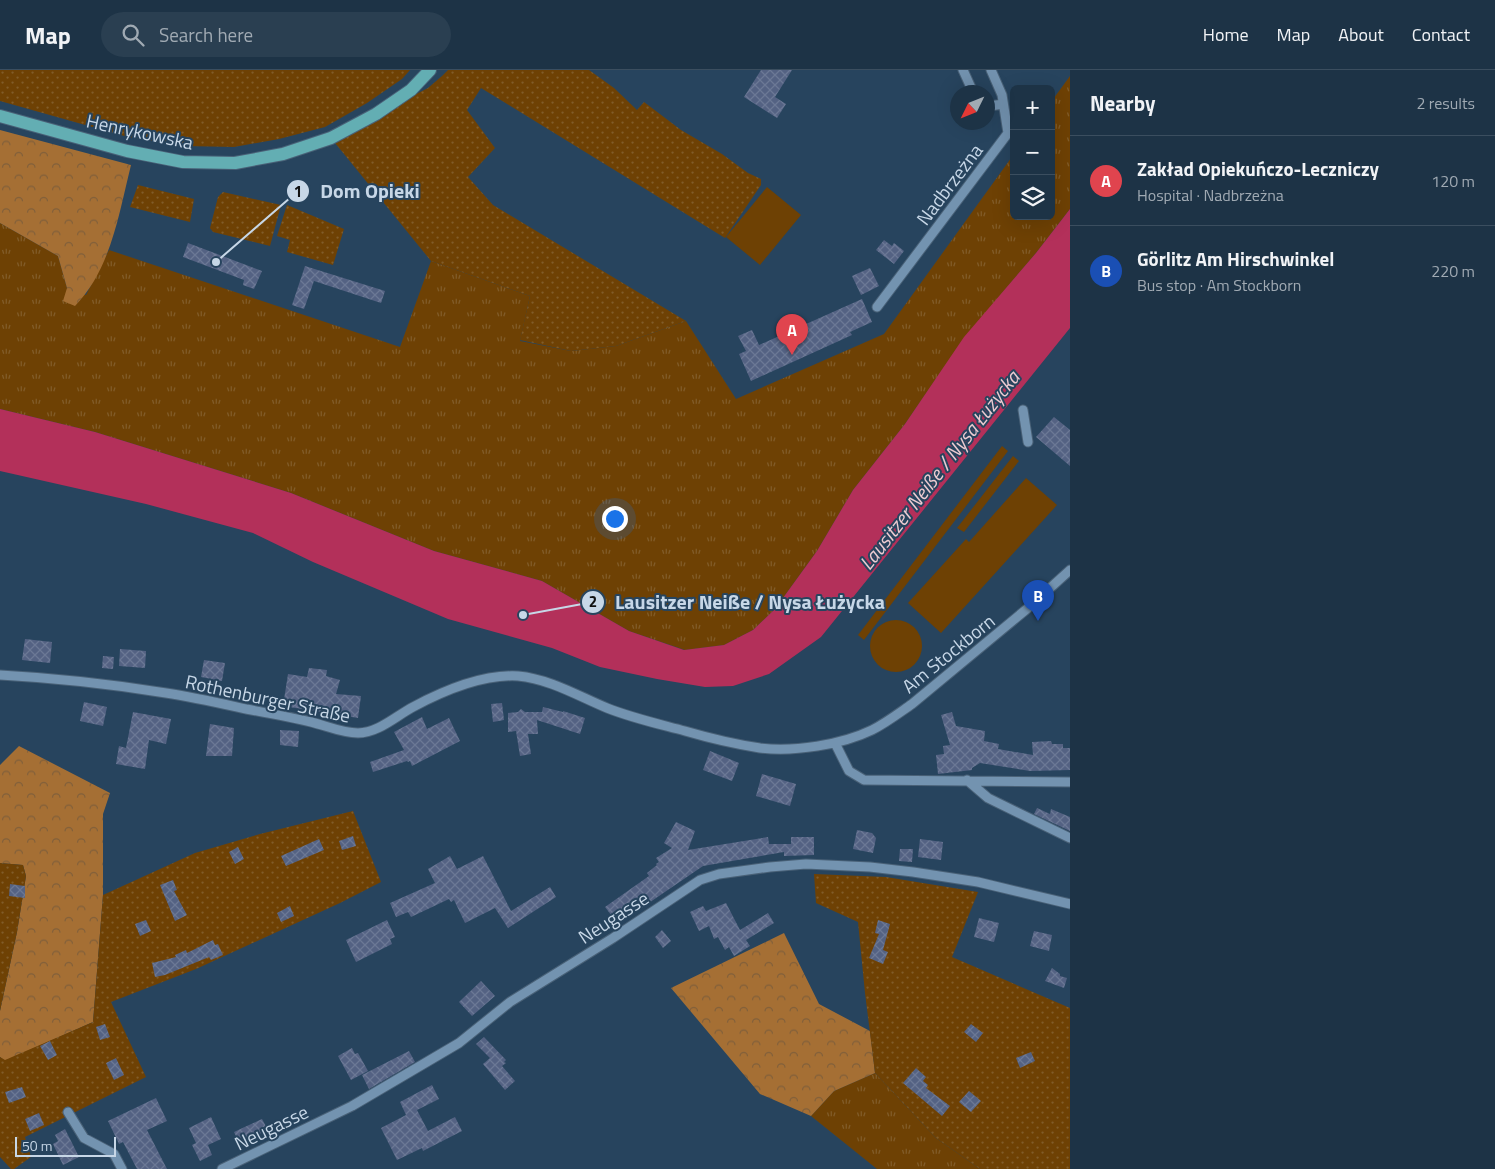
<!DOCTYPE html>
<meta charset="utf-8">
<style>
:root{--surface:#1d3346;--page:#2a3f51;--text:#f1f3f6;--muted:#a0aab3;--line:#3b4e5f;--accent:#8bbbb9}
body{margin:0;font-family:"Titillium Web",sans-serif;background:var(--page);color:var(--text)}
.controls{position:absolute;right:15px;top:15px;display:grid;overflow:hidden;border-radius:8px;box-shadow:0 5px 20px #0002}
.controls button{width:45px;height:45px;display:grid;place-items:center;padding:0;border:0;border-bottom:1px solid var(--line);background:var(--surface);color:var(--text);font:25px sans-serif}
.compass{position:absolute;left:950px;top:15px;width:45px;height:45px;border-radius:50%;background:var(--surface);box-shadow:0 5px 20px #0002;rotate:227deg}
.scale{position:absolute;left:15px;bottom:12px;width:101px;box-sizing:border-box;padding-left:5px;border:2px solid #c7d7e7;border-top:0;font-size:14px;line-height:18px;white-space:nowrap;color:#c7d7e7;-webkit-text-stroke:4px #27445e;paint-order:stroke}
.you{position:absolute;left:614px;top:448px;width:18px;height:18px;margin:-12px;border:4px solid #fff;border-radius:50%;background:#1a73e8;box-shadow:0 0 0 8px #1a73e833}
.badge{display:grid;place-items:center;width:32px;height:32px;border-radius:50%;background:var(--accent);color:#fff;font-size:16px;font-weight:700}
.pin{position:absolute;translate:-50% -41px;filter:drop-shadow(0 1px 2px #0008)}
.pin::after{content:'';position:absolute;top:26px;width:18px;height:15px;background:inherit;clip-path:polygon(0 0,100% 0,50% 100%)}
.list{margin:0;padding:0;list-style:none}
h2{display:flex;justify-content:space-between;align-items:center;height:65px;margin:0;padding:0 20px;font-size:21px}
h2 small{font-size:16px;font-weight:400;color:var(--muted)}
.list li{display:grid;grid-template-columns:32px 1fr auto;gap:15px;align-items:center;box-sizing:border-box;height:90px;padding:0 20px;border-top:1px solid var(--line)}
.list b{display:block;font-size:19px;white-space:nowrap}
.list p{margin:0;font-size:16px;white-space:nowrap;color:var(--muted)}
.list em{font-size:16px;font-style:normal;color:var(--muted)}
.icon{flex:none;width:28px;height:28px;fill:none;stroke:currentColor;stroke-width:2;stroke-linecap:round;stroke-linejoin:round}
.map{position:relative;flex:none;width:1070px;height:1099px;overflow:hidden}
header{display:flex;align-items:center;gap:30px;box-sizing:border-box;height:70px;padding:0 25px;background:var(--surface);border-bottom:1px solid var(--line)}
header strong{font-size:24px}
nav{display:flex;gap:28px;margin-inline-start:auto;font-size:18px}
.search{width:350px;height:45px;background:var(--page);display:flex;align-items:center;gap:12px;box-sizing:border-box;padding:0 18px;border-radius:28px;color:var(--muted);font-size:19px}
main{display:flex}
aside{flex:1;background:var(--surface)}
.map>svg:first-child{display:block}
.grass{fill:url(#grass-tufts)}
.forest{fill:url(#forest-crowns)}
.park{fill:url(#park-dots)}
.pitch{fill:#6e4104}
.water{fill:#b3305a}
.building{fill:url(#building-cross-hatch)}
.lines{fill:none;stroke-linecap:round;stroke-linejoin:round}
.minor-casing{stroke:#496177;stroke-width:11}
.major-casing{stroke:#496177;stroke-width:14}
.minor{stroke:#7393b0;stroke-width:9}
.major{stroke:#63aeb3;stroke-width:12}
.labels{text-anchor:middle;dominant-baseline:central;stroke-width:4;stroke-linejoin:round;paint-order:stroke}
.street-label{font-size:19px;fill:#c7d7e7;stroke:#27445e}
.water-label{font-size:20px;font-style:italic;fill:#eeccd2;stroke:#27445e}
.leader{fill:none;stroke:#c7d7e7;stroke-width:2}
.callout-dot{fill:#c7d7e7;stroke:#27445e;stroke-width:2}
.mark-label{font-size:15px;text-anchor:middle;font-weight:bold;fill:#111}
.callout-label{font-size:20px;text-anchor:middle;font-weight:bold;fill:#c7d7e7;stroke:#27445e;stroke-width:4;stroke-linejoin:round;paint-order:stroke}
</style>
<header>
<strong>Map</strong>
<div class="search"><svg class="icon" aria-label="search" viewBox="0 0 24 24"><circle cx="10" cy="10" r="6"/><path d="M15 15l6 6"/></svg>Search here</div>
<nav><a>Home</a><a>Map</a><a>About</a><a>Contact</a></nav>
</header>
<main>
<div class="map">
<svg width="1070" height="1099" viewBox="0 0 1070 1099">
<defs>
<pattern id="grass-tufts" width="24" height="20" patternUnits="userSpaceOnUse" patternTransform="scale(1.25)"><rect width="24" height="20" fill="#6e4104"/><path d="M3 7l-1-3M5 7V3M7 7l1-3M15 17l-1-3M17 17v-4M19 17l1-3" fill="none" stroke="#815c29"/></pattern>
<pattern id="forest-crowns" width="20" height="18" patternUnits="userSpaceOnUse" patternTransform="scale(1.25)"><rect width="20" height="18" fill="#a56f34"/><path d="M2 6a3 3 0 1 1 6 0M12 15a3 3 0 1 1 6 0" fill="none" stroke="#805f3a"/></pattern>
<pattern id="park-dots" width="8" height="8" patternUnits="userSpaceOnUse" patternTransform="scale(1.25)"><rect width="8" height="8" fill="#6e4104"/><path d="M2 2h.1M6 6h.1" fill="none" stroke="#815c29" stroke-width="1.8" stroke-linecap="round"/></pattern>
<pattern id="building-cross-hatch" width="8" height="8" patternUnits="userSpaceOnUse" patternTransform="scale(1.25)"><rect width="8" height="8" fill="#546283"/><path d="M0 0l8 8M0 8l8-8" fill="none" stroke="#6b7895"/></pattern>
</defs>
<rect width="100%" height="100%" fill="#27445e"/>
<path class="grass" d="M1070,6V139L1036,183L964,268L905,354L853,420L817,481L775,539L753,560L724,575L685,580L629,561L542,511L434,481L291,423L95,362L0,339V153L58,186L67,218L86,225L109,180L400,277L431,191L530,226L520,271L571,281L616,276L686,251L736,329L884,264L1014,84V146H1051V32Z
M875,1003L936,1068L980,1099H877L811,1046L834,1021Z"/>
<path class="forest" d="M0,60L131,95C119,143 111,199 75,236L63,231L67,218L58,186L0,153Z
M19,676L110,723L103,744V825L93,952L5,991L0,987V941L17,862L26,806L23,795L0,793V695Z
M784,863L819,934L870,961L875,1003L834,1021L811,1046L760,1024L671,918Z"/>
<path class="park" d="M0,0H410L402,9L367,33L325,57L279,69L234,77L184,76L128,67L0,31Z
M448,0H589L614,18L637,40L644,32L681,60L722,84L748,103L761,109V115L725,168L481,18L467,40L495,78L468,107L493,135L686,251L616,276L571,281L520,270L530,226L431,191L331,68L428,18L442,6Z
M138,115L194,129L190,152L130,137Z
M223,122L281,135L270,176L213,162L210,158L218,127Z
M287,135L344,159L333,195L287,182L290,170L277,166Z
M353,741L381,812L340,833L196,899L111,932L146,1007L25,1067L31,1087L14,1099H11L0,1087V987L5,990L93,952L103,825L195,783L260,764Z
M0,793L23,795L26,806L17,862L0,941Z
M814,804L886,807L978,822L952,887L1070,938V1099H980L936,1068L875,1003L865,923L858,852L816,833Z"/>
<path class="pitch" d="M767,117L801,145L760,195L726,167Z
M1002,376L1008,381L864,570L858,565Z
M1013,386L1019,391L964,462L957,458Z
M1026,408L1057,435L941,563L908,533L966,469L969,472Z
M870 576a26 26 0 1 1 52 0a26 26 0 1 1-52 0Z"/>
<path class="water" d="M1070,139V258L821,567L769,604L733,616L705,617L657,609L600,597L552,578L448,549L313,492L253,463L146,434L0,401V339L95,362L291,423L434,481L542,511L629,561L684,580L724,575L753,560L775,539L817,481L853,420L905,354L964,267L1036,183Z"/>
<path class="building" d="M761,0H792L775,27L786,34L777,48L744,27Z
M884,170L892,176L894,173L904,181L894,194L876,180Z
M188,173L262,201L254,219L243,215L244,210L183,187Z
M305,196L385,221L381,233L314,211L304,239L292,235Z
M870,198L879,216L861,225L852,206Z
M862,229L872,252L850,262L852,265L751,311L739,284L746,281L738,266L752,260L759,275Z
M1054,347L1070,360V396L1036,367Z
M25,569L52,572L50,593L22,590Z
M120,579L146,581L145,598L119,596Z
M103,586L114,587L113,599L102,598Z
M204,590L225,593L222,611L201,607Z
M309,598L327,600L326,606L340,610L336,624L361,626L358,648L283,636L288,604L307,607Z
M84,632L107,637L103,656L80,651Z
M502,633L504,650L493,652L491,634Z
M543,637L563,642V641L585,648L580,664L537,650L538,664H528L531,684L520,686L516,661L508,662V643L518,642L521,639L525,642H542Z
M133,642L171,649L166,674L149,670L145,699L116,694L119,676L126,678Z
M952,642L956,656L985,661L984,671L999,674L998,679L1033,685L1032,672L1051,671L1052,674H1063V678H1070V700L1030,701L980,693L972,698V700L938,704L936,685L944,684L943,676L950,675L941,645Z
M422,647L427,659L449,648L460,671L412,696L410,691L408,692L407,691L373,702L370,692L404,680L394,662Z
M210,654L234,658L232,686H206Z
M280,660L299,661L298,677L280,675Z
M710,681L739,693L732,711L703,700Z
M762,704L796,714L790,736L756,726Z
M1037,738L1050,744L1051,739L1070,747V761L1034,744Z
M676,752L695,761L688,780L768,767L769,774H791V767H814V785L784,786V782L703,796L618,854L605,837L649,806L647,803L657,795L656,794L659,792L656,788L672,778L664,773Z
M857,760L872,763L876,768L873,783L853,779Z
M353,766L356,776L342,780L339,771Z
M319,769L324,780L286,796L281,786Z
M920,769L943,772L941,790L918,787Z
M238,777L244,789L235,794L229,782Z
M900,779H913L912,792L899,791Z
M450,786L457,799L483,786L511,841L550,817L556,827L508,858L495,838L465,853L454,830L451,832L449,829L411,847L408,842L396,847L390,833L435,813L428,799Z
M173,810L177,820L174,821L187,845L175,851L160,815Z
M10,814L25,816V828L9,826Z
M726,833L740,860L768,843L774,853L746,870L750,876L734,886L729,877L725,880L718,867L714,869L709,856L699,861L690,842L703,836L706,841Z
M290,836L294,846L281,852L277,843Z
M979,848L999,853L994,872L974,867Z
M146,850L151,861L140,866L135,854Z
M387,850L395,867L390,869L392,874L356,892L346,870Z
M878,850L890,854L883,880L888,882L883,894L869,888L879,864L875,863Z
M662,860L671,871L663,878L655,867Z
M1034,861L1052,865L1049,881L1030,876Z
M213,870L215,875L218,874L223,885L211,890L209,887L165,905L155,907L152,893L176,887L175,885L186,880L187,883Z
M1052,898L1060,904V906L1067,908L1064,918L1045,911Z
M481,911L495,926L472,946L459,932Z
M105,954L110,967L100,970L96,957Z
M971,954L983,963L976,972L964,962Z
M484,967L506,990L504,992L506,993L502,996L515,1011L505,1020L483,994L490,988L476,974Z
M50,971L57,985L48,990L40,976Z
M352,978L355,984L358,983L368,1001L351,1010L338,986Z
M409,981L415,992L369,1019L362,1005Z
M1031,982L1035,991L1020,998L1016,988Z
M116,988L124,1005L114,1010L106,993Z
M916,998L926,1007L923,1011L928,1015L926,1018L950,1036L942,1046L903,1013Z
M432,1015L439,1029L417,1040L428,1061L455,1047L462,1061L423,1081L422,1078L397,1090L381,1058L406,1045L400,1032Z
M22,1017L26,1027L9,1033L5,1022Z
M969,1021L981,1031L971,1042L959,1032Z
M156,1028L167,1051L147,1060L167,1099H137L123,1072L119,1074L108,1051Z
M39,1043L44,1055L30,1061L25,1049Z
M211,1047L221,1069L208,1075L212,1085L200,1091L192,1075L196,1073L189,1058Z
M262,1049L268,1060L240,1074L234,1062Z
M65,1059L79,1087L63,1095L53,1074L58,1071L55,1065Z"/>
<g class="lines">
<defs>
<path id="minor" d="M963,0L973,22
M988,34L990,36L1003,34
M877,237L1008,63L1002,25L991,0
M1023,340L1028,372
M0,605C55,608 111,614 166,623C193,627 219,633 246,639C268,643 290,647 311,652C327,656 342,663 358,663C378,663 396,646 413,637C443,621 484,604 518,606C550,609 578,626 607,638C632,648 659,654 685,661C709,668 734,674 760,678C794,682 841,675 872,660C886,653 899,643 912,634L1028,538L1070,500
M835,673L849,701L864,710L1070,712
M967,710L988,728L1070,768
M68,1042L84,1068L114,1084L122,1099
M222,1099L352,1036L459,973L510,932L613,868L700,810L719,804L770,797L806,794L870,797L913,802L978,812L1070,834"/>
<path id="major" d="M0,46L127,81L183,92L235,93L283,84L331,68L376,44L411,20L430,0"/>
</defs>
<use href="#minor" class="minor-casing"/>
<use href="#major" class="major-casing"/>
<use href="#minor" class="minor"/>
<use href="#major" class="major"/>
</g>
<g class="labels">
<g class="street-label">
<text transform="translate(140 61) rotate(12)">Henrykowska</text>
<text transform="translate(949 114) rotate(-53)">Nadbrzeżna</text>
<text transform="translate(948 583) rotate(-39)">Am Stockborn</text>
<text transform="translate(268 628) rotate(12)">Rothenburger Straße</text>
<text transform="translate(613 847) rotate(-33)">Neugasse</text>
<text transform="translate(271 1057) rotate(-26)">Neugasse</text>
</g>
<g class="water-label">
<text transform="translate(939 400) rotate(-52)">Lausitzer Neiße / Nysa Łużycka</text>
</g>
</g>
<path class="leader" d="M216 192L298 121M523 545L593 532"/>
<g class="callout-dot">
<circle cx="216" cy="192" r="5"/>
<circle cx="523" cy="545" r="5"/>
<circle cx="298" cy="121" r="12"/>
<circle cx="593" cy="532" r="12"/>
</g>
<g class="mark-label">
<text x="298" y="127">1</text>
<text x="593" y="537">2</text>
</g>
<g class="callout-label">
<text x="370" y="128">Dom Opieki</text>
<text x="750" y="539">Lausitzer Neiße / Nysa Łużycka</text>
</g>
</svg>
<div class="controls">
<button>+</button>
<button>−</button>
<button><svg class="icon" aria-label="layers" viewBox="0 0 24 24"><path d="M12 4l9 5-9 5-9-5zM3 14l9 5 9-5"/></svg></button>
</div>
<svg class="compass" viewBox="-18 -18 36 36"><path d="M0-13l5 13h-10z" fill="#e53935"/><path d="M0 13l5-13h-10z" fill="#a0aab3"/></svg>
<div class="scale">50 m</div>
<div class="you"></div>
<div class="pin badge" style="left:792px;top:285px;background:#e0444e">A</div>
<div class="pin badge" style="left:1038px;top:551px;background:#1a4fb4">B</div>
</div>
<aside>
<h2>Nearby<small>2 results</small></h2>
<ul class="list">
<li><span class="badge" style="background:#e0444e">A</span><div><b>Zakład Opiekuńczo-Leczniczy</b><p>Hospital · Nadbrzeżna</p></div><em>120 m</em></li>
<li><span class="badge" style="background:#1a4fb4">B</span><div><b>Görlitz Am Hirschwinkel</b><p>Bus stop · Am Stockborn</p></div><em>220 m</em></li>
</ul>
</aside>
</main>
